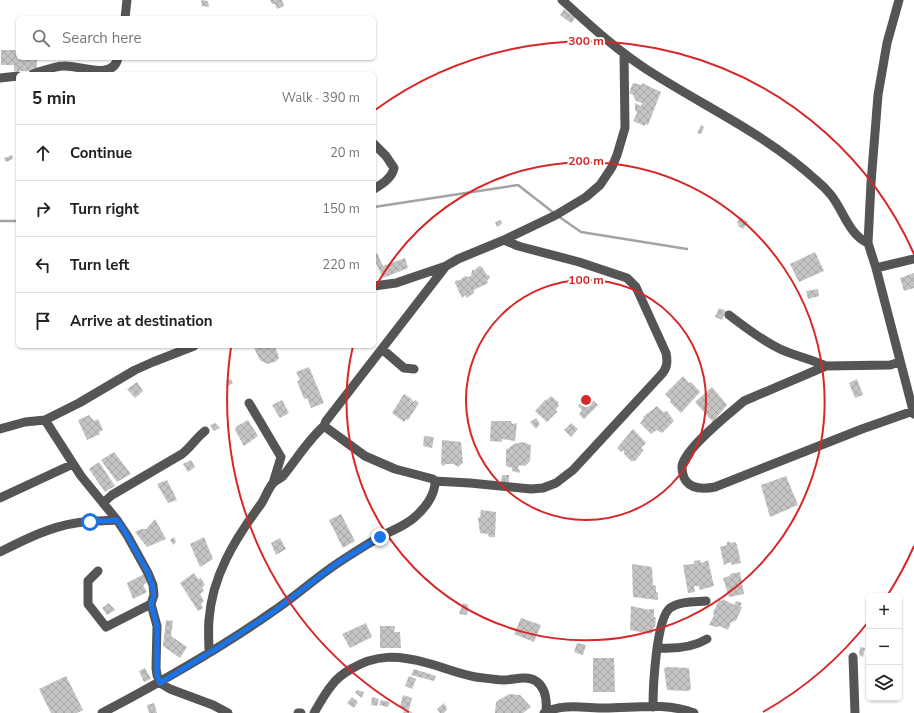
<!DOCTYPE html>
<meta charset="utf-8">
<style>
:root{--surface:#fff;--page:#f2f2f2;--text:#202124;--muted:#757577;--line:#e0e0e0}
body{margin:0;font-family:"Nunito Sans",sans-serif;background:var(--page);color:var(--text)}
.controls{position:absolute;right:12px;bottom:12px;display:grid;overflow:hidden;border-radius:6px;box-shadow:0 1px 3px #0004}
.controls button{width:36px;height:36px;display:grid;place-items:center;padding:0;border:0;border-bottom:1px solid var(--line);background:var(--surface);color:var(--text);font:20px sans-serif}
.stop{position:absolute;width:12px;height:12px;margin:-9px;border:3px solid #1a73e8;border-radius:50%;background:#fff}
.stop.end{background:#1a73e8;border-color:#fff;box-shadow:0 1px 4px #0008}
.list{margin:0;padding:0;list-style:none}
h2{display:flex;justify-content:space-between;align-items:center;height:52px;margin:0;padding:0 16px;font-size:17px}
h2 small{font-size:13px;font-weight:400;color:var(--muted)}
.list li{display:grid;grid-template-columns:26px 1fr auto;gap:12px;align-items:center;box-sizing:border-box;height:56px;padding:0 16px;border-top:1px solid var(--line)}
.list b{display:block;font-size:15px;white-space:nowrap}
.list em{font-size:13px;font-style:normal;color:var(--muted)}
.icon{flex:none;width:22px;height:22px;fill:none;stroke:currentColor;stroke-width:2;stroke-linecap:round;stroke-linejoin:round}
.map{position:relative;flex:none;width:914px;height:713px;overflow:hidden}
.search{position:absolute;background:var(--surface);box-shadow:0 1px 3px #0004;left:16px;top:16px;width:360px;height:44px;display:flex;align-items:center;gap:10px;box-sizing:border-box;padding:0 14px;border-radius:6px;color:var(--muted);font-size:15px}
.panel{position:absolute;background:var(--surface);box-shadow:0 1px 3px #0004;left:16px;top:72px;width:360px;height:276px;border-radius:6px}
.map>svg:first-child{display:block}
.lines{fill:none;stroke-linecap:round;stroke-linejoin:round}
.stream{stroke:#a3a3a3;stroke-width:2.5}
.building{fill:url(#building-cross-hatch)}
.minor{stroke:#555;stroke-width:9}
.route{stroke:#1a73e8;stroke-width:5}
.ring{fill:none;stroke:#d62828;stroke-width:2}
.centre{fill:#d62828;stroke:#fff;stroke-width:2}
.ring-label{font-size:12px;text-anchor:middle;font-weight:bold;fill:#d62828;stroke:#fff;stroke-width:4;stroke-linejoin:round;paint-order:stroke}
</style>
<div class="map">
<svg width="914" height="713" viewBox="0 0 914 713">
<defs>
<pattern id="building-cross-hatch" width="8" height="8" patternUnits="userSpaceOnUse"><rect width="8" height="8" fill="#c4c4c4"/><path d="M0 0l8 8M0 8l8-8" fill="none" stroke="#a7a7a7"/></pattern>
</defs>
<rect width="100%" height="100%" fill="#fff"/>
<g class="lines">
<path class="stream" d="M374,207L518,185L554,213
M558,216L581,232L687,249
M0,221H18"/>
</g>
<path class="building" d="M201,0L208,1L209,7L202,6Z
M270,0H282L284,6L277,9L275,4H272Z
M564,9L575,18L571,23L560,15Z
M1,50H18V58H37V71H14V65H1Z
M633,83L642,85V83L661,92L648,125L645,124V126L633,121L637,113L635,110V103L641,106L642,103L636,101L633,95L629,93Z
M701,125L704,127L701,134L697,133Z
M12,155L13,159L6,162L4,158Z
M740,217L748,222L743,229L738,226L739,224L737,223Z
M501,220L502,224L497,227L495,222Z
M815,252L824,271L799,282L790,264Z
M377,253L383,266L405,258L408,268L383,278L374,259V255Z
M479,266L482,267L487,275H489L490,278L487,280L488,283L474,290V293L467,298L465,295L462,298L455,283V281L460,280L465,276L468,277L471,276L472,270H475Z
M914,273V288L904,291L900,278Z
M818,289L819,296L808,299L806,291Z
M719,308L726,311L722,320L715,317Z
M249,346H275L279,358L275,362L267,364L260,360L254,348Z
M309,367L324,403L311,408L307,398L304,399L297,381L300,380L296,372Z
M683,376L689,383L691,382L700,392L681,413L670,402L671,400L665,394Z
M231,379L233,383L228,386L226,381Z
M857,379L863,395L855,398L849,383Z
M137,382L143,391L135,398L127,389Z
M712,387L727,405L713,422L695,402Z
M404,394L412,399L407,407L412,400L414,402L415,400L419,403L408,420L406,419L404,422L392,413Z
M588,395L598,405L584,419L579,414L582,410L578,406Z
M551,396L559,403L558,404L559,406L556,409L557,412L547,422L535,411L546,399L547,400Z
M282,400L289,413L280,418L272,405Z
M657,406L663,412L667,411L674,421L662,433L657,430L651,434L640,423L644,418L643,417Z
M89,415L94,421L98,419L103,430L99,432L100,434L87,440L78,420Z
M536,418L540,424L536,429L530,422Z
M248,420L258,436L244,446L235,430L237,426Z
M491,421H511L512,424L517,423L515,441L502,439V442L490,441Z
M215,423L220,428L214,431L210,425Z
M571,423L578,429L571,437L564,430Z
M633,429L646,443L641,448L644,450L635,461H631L624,454V450L621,452L617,448Z
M424,436L434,437L432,448L423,446Z
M442,440L461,442L463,463L458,467L454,464H446L443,466L441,464Z
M522,442L531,445L530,461L525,466L519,465L518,469L520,470L519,473L512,471V468L506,466V450L514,444Z
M114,452L131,474L117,482L101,460Z
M191,460L195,467L188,472L183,464Z
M99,462L115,486L105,492L89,469Z
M502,475H509V483L501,482Z
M786,476L798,505L770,517L761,485Z
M167,480L177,500L168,503L157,484Z
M481,510L496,512L495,537H489L488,534L480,533L478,518L480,517Z
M341,514L355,541L343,548L329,520Z
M155,519L166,539L147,547L135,532L141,529H146Z
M174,537L176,542L173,545L170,540Z
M204,537L213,559L200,567L190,544Z
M280,538L286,549L276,555L271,543Z
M729,541L730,543L735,542L737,545L741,563L732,565L731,562L724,565L720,547L727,545V542Z
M700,560L701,563L708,560L714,586L700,590L699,586H694L695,592L688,593L683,565L694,564V561Z
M632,564L652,567L653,585L656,586V592L658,593V600L633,597Z
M740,572L744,594L729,597L723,578L730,576V574Z
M194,573L198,579L201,578L205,585L202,587L204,591L200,594L204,601L201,604L203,608L198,611L180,583Z
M144,574L147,582L143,585L147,592L133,599L127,583Z
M723,599L734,605L736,601L742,603L740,606L742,607L736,621H733V623L731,622L728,630L720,626L717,627L709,625L714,615L713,613L719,600L721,601Z
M109,603L115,610L107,615L102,608Z
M463,603L468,605L467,615L459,614Z
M631,606L649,610V609H654V617H656L655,627L653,628L652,634L630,630Z
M521,618L541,625L534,642L514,634Z
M166,620L173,621L171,636L187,647L180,658L163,646Z
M366,623L372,637L350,648L342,634Z
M380,626H395L394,632H400L401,648H380Z
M577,643L586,645L583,655L574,652Z
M860,647L865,648L863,657L859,655Z
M593,658H614L615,692H593Z
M669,667L689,668L691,689L688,691L667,690L664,668Z
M145,668L151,679L144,682L139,671Z
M414,669L436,676L434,681L411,675Z
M66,676L83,710L77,713H51L39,689Z
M409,676L416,679L412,689L405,686Z
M357,690L364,692L362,698L355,693Z
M509,694L520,695L531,707L523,713H495L496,702Z
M403,695L412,698L409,710L400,707Z
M352,697L358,702L354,708L347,703Z
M372,697L379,699L377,706L371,705Z
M381,700L390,702L388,707L379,705Z
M154,703L157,713H149L147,705Z
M444,703L447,709L444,713H440L437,709Z
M405,709L413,713H403Z"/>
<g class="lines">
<path class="minor" d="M562,0C589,24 615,49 646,69C703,106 766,134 816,180C822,185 827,190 831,195C843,210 849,235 868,243L876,268L914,414
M125,18L127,0
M33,74C43,71 54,66 64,66C79,65 113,81 118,58
M0,78L18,76
M374,144L386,156L394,168C392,178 382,184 374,189
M868,243L871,183L878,95L887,43L899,0
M876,268L914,259
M374,286L396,283L446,266
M729,315C745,327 761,340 780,349C795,356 811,359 826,366
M382,349L404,368L414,369
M900,362L890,365L826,366L751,398L744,401C730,413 685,448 682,466C682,471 683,477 686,481C693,490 705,489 715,487L862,429L913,411
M249,403L281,457L273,483
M45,420L81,476L117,520L127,535L148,573L153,585L154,595L151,604L157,626L156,668L157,675L160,683L170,689L213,705L228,713
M0,429L25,422L45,420L79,403L135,370L153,362L194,346
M434,481L470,483L531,489L543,488L556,483L573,470L660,376C667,369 668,363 666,353L636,287L627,278L579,262L518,246L504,240
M0,498L73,464
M103,503L112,495L182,454C191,447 196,438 205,431
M0,552C24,540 49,527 76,523C89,521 103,521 117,520
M98,571L88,581V604L106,627L151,604
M658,648C675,649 692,648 707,639
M209,653C209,642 208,631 209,620C212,576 235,539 261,504C265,498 268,489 273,483C276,480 280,479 283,476C296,460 308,440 324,426
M853,657L855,713
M653,707C653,688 656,619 670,608C680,601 695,602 706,601
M102,713C161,682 218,650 272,612C295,597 315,578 338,563C352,554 365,545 380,537C392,530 406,526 416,516C425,508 435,495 435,482L433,479L395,469L365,456L324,426L326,421L446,266L458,259L504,240L556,215L586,197L600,185L612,167L617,155L625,128L624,54
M298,713H301
M314,713C320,703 325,693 332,685C337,678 344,673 351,669C376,654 398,655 427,663C443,667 459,674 476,677C485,678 495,680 504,680C514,680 526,675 536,681C546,688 547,701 546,712
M544,713C562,703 585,708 605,708C633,708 666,702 694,713"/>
</g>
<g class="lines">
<path class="route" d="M90,522L117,520L127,535L148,573L152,585L154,595L151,604L157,626V675L160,683L224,644L273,612L336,564L380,537"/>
</g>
<g class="ring">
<circle cx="586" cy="400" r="120"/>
<path d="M374 290A239 239 0 1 1 353 346"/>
<path d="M914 546A359 359 0 0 1 887 596M869 621A359 359 0 0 1 763 712M409 712A359 359 0 0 1 231 347M375 110A359 359 0 0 1 914 254"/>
</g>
<circle cx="586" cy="400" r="6" class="centre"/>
<g class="ring-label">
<text x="586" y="45">300 m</text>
<text x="586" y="165">200 m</text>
<text x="586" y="284">100 m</text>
</g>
</svg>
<div class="controls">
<button>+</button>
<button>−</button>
<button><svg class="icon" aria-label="layers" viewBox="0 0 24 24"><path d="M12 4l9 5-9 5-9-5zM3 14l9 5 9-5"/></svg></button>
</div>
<div class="stop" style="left:90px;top:522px"></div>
<div class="stop end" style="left:380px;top:537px"></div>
<div class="search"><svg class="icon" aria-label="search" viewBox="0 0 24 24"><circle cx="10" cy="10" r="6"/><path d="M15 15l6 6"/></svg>Search here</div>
<section class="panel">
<h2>5 min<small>Walk · 390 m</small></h2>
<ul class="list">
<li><svg class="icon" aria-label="ahead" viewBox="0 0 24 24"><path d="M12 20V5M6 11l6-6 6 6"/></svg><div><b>Continue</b></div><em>20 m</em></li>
<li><svg class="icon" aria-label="right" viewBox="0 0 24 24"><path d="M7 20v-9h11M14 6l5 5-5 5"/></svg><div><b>Turn right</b></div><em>150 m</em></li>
<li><svg class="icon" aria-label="left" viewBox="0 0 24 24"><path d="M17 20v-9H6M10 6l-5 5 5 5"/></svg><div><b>Turn left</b></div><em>220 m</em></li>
<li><svg class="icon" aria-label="arrive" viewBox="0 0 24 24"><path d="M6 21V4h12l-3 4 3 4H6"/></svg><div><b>Arrive at destination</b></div></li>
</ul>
</section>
</div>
